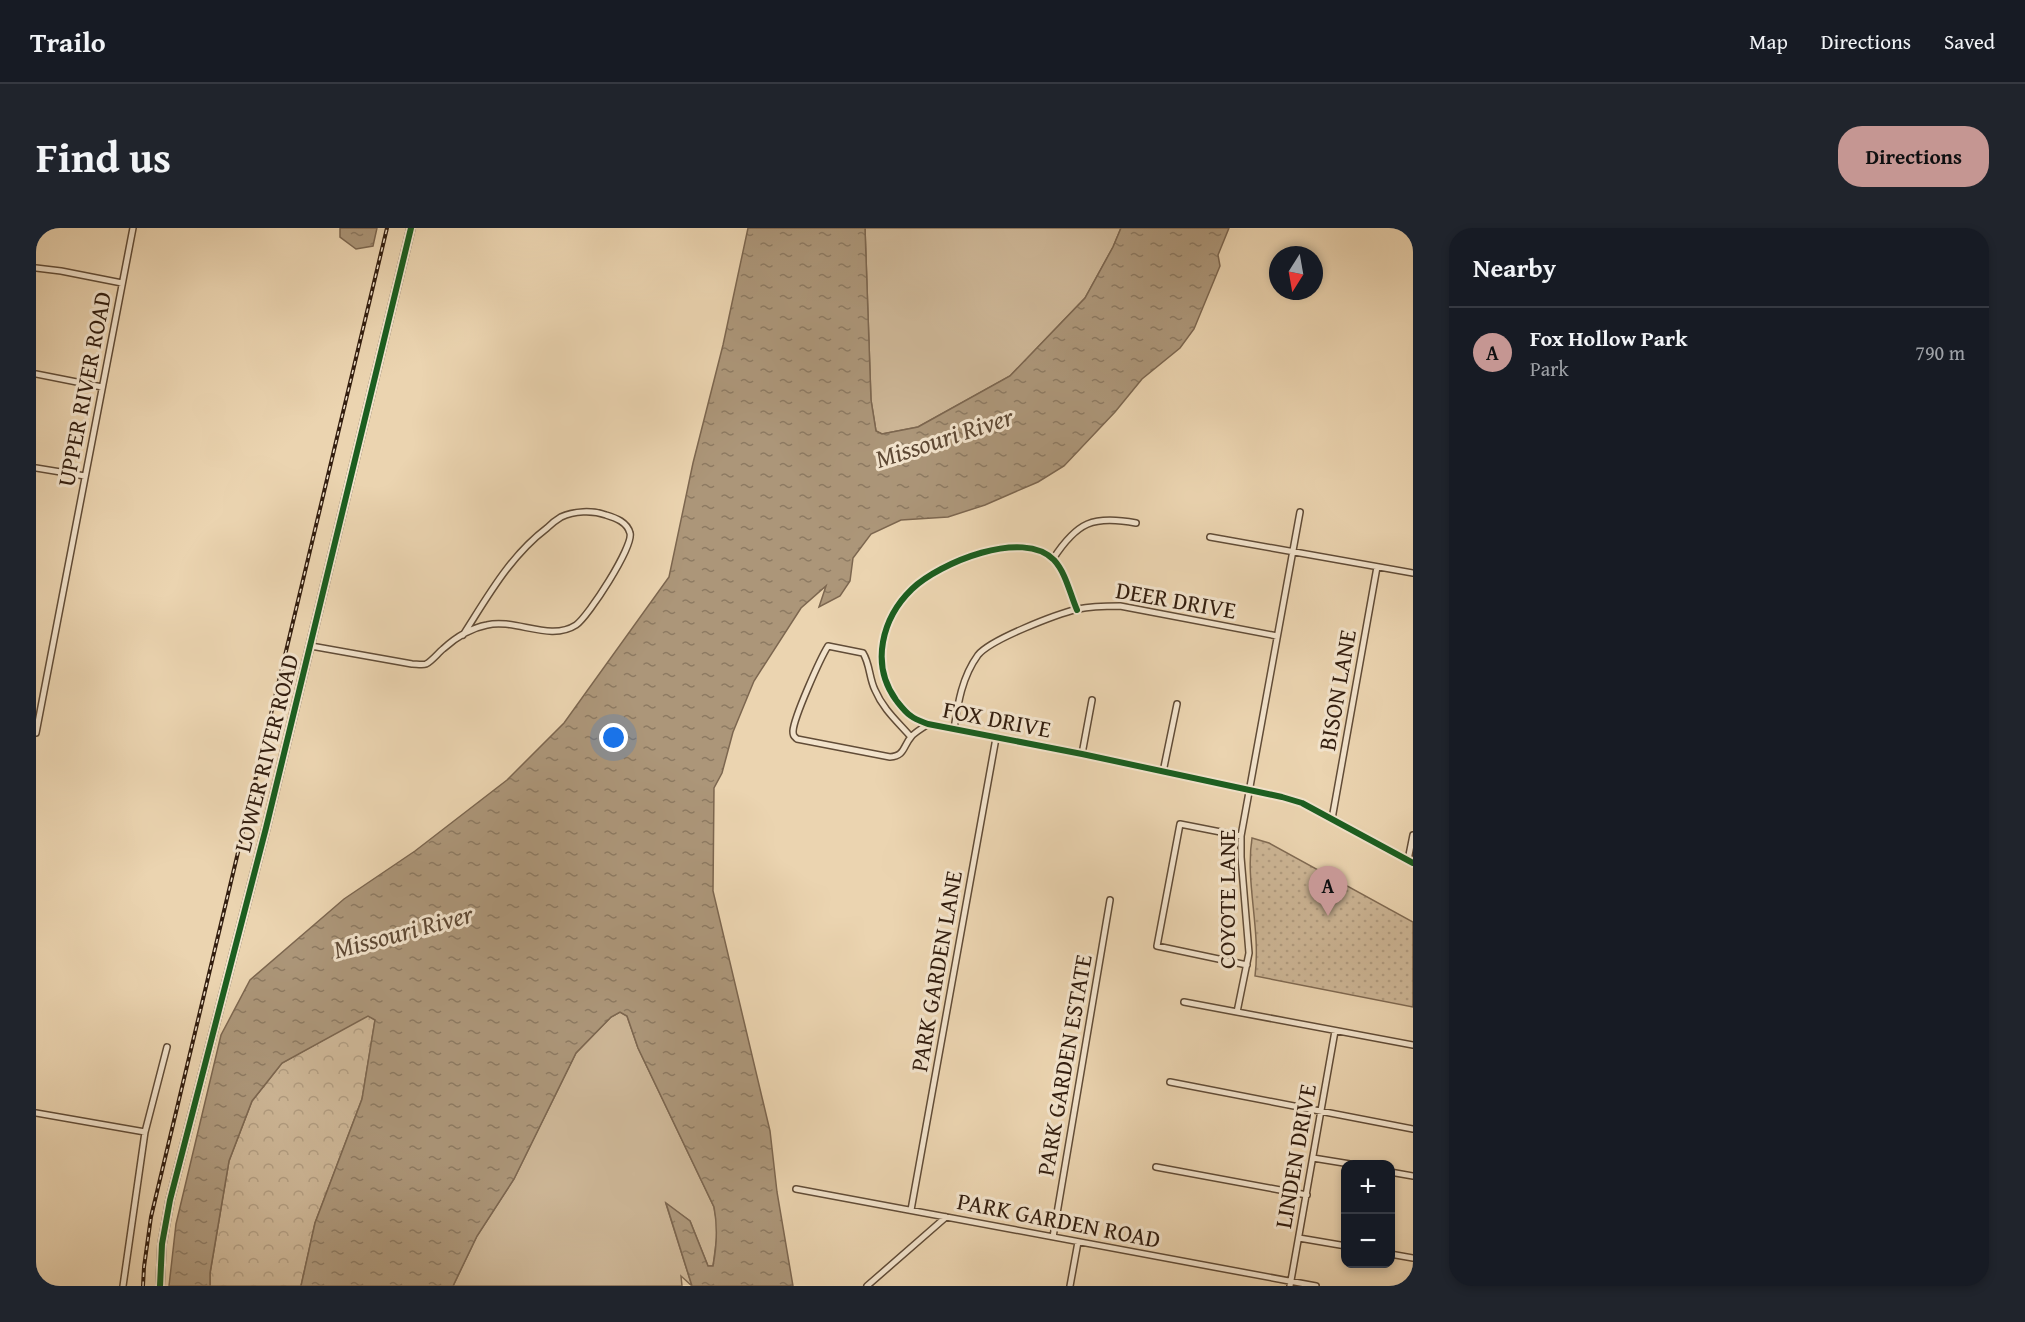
<!DOCTYPE html>
<meta charset="utf-8">
<style>
:root{--surface:#171b24;--page:#20242c;--text:#f1f3f6;--muted:#9ea1a6;--line:#363941;--accent:#c59692}
body{margin:0;font-family:"Gentium Book Plus",serif;background:var(--page);color:var(--text)}
.controls{position:absolute;right:18px;bottom:18px;display:grid;overflow:hidden;border-radius:12px;box-shadow:0 3px 9px #0003}
.controls button{width:54px;height:54px;display:grid;place-items:center;padding:0;border:0;border-bottom:2px solid var(--line);background:var(--surface);color:var(--text);font:30px sans-serif}
.compass{position:absolute;left:1233px;top:18px;width:54px;height:54px;border-radius:50%;background:var(--surface);box-shadow:0 3px 9px #0003;rotate:191deg}
.you{position:absolute;left:578px;top:510px;width:21px;height:21px;margin:-15px;border:4px solid #fff;border-radius:50%;background:#1a73e8;box-shadow:0 0 0 9px #1a73e833}
.badge{display:grid;place-items:center;width:39px;height:39px;border-radius:50%;background:var(--accent);color:#111;font-size:20px;font-weight:700}
.pin{position:absolute;translate:-50% -50px;filter:drop-shadow(0 2px 3px #0008)}
.pin::after{content:'';position:absolute;top:32px;width:21px;height:18px;background:inherit;clip-path:polygon(0 0,100% 0,50% 100%)}
.list{margin:0;padding:0;list-style:none}
h2{display:flex;justify-content:space-between;align-items:center;height:78px;margin:0;padding:0 24px;font-size:26px}
h2 small{font-size:20px;font-weight:400;color:var(--muted)}
.list li{display:grid;grid-template-columns:39px 1fr auto;gap:18px;align-items:center;box-sizing:border-box;height:90px;padding:0 24px;border-top:2px solid var(--line)}
.list b{display:block;font-size:22px;white-space:nowrap}
.list p{margin:0;font-size:20px;white-space:nowrap;color:var(--muted)}
.list em{font-size:20px;font-style:normal;color:var(--muted)}
.map{position:relative;flex:none;width:1377px;height:1058px;overflow:hidden;border-radius:24px}
header{display:flex;align-items:center;gap:36px;box-sizing:border-box;height:84px;padding:0 30px;background:var(--surface);border-bottom:2px solid var(--line)}
header strong{font-size:28px}
nav{display:flex;gap:33px;margin-inline-start:auto;font-size:21px}
.intro{display:flex;align-items:center;justify-content:space-between;box-sizing:border-box;height:144px;padding:0 36px}
h1{margin:0;font-size:42px}
.button{padding:15px 27px;border-radius:24px;background:var(--accent);color:#111;font-size:21px;font-weight:700}
main{display:flex;gap:36px;padding:0 36px}
aside{flex:1;background:var(--surface);border-radius:24px;box-shadow:0 3px 9px #0003}
.map>svg:first-child{display:block}
.grass{fill:#ccb595;stroke:#806a52;stroke-width:1.5}
.forest{fill:url(#forest-crowns);stroke:#806a52;stroke-width:1.5}
.park{fill:url(#park-dots);stroke:#806a52;stroke-width:1.5}
.water{fill:url(#water-ripples);stroke:#7c664f;stroke-width:1.5}
.lines{fill:none;stroke-linecap:round;stroke-linejoin:round}
.minor-casing{stroke:#614c37;stroke-width:8}
.tertiary-casing{stroke:#614c37;stroke-width:10}
.minor{stroke:#f2e3cc;stroke-width:5}
.tertiary{stroke:#f2e3cc;stroke-width:7}
.rail-casing{stroke:#331e0f;stroke-width:4}
.rail{stroke:#f2e3cc;stroke-width:1.5;stroke-dasharray:4.5;stroke-linecap:butt}
.cycleway-casing{stroke:#f2e3cc;stroke-width:10}
.cycleway{stroke:#1b5e20;stroke-width:6}
.labels{text-anchor:middle;dominant-baseline:central;stroke-width:6;stroke-linejoin:round;paint-order:stroke}
.street-label{font-size:24px;fill:#331e0f;stroke:#f2e3cc}
.water-label{font-size:26px;font-style:italic;fill:#5d4834;stroke:#f2e3cc}
</style>
<header>
<strong>Trailo</strong>
<nav><a>Map</a><a>Directions</a><a>Saved</a></nav>
</header>
<div class="intro"><h1>Find us</h1><a class="button">Directions</a></div>
<main>
<div class="map">
<svg width="1377" height="1058" viewBox="0 0 1377 1058">
<defs>
<pattern id="forest-crowns" width="20" height="18" patternUnits="userSpaceOnUse" patternTransform="scale(1.5)"><rect width="20" height="18" fill="#ccb595"/><path d="M2 6a3 3 0 1 1 6 0M12 15a3 3 0 1 1 6 0" fill="none" stroke="#b09b7f"/></pattern>
<pattern id="park-dots" width="8" height="8" patternUnits="userSpaceOnUse" patternTransform="scale(1.5)"><rect width="8" height="8" fill="#ccb595"/><path d="M2 2h.1M6 6h.1" fill="none" stroke="#b09b7f" stroke-width="1.8" stroke-linecap="round"/></pattern>
<pattern id="water-ripples" width="26" height="14" patternUnits="userSpaceOnUse" patternTransform="scale(1.5)"><rect width="26" height="14" fill="#ac9679"/><path d="M2 4q2-2 4 0t4 0M15 11q2-2 4 0t4 0" fill="none" stroke="#8d7a62"/></pattern>
</defs>
<rect width="100%" height="100%" fill="#ebd4b0"/>
<filter id="stains"><feTurbulence type="fractalNoise" baseFrequency=".00333" numOctaves="4"/><feColorMatrix values="0 0 0 0 .2 0 0 0 0 .09 0 0 0 0 .02 0 0 0 .5 -.17"/></filter>
<radialGradient id="worn" r=".72"><stop offset=".6" stop-color="#630" stop-opacity="0"/><stop offset="1" stop-color="#630" stop-opacity=".3"/></radialGradient>
<path class="grass" d="M829,0H1085L1077,19L1049,70L974,148L882,199L846,206L840,203L835,172Z
M584,784L591,788L602,820L678,979L682,1000L677,1038H672L654,993L630,976L656,1058L645,1048L646,1058H417L441,1008L478,951L540,825L575,789Z"/>
<path class="forest" d="M332,787L339,792L326,871L279,995L265,1058H174V1046L193,933L216,873L246,835Z"/>
<path class="park" d="M1216,610L1233,615L1377,694V779L1219,748C1225,701 1209,655 1216,610Z"/>
<path class="water" d="M304,0H341L337,18L320,21L304,9Z
M712,0H829L835,172L840,203L846,206L882,199L974,148L1049,70L1077,19L1085,0H1193L1182,27L1184,38L1158,101L1144,120L1106,151L1079,184L1028,238L1002,254L949,277L912,289L865,292L835,306L817,330L814,353L804,368L783,379L790,358L765,380L718,453L697,504L686,545L678,560L677,663L734,903L741,964L757,1058H656L630,975L654,993L672,1038H677C681,1017 682,1000 678,979L602,820L591,788L584,784L575,789L540,825L478,951L441,1008L417,1058H265L279,995L326,871L339,792L332,788L246,835L216,873L193,933L174,1045V1058H133L140,996L185,807L214,752L308,671L379,623L471,552L528,495L633,349L657,235L687,117Z"/>
<g class="lines">
<defs>
<path id="minor" d="M0,40L25,43L86,55
M0,146L66,159
M0,240L49,248
M1264,284L1205,608V629L1213,725L1201,784L1377,817
M1174,309L1377,345
M1017,331C1041,294 1057,287 1100,295
M1041,382C1034,366 1030,345 1018,332C987,300 903,335 876,361C846,390 834,436 860,472C864,477 869,484 875,488C880,492 887,494 892,496L1046,526L1246,569L1266,575L1377,635
M275,418L376,436C380,436 387,437 390,436C396,433 402,425 407,421C419,410 435,400 451,397C479,390 514,414 540,397C552,389 598,318 594,305C591,294 580,290 570,287C556,282 538,283 525,289C520,292 515,296 511,300C474,328 452,368 427,407
M918,501C922,475 926,449 942,427C955,411 1021,386 1042,381C1056,378 1070,378 1084,378L1241,408
M0,505L97,0
M875,509C861,493 847,481 839,462C833,450 834,436 827,425L792,418C784,431 758,489 757,503C757,508 758,508 761,511L854,529C869,528 867,518 875,509C879,504 887,500 892,496
M1046,526L1056,472
M1127,544L1141,476
M1296,591L1341,339
M1205,608L1144,596L1121,718L1211,737
M1372,632L1377,607
M1148,774L1201,784
M1134,854L1377,901
M0,885L109,904
M1277,930L1314,936
M1120,939L1271,967
M1354,944L1377,948
M760,961L1280,1058
M875,982L960,510
M1017,1009L1074,672
M1263,1010L1310,1018
M1354,1026L1377,1030
M87,1058L109,904L131,819
M831,1058L910,989
M1034,1058L1042,1014
M1254,1058L1299,803"/>
<path id="tertiary" d="M124,1058L126,1016L134,972L230,600L375,0"/>
</defs>
<use href="#minor" class="minor-casing"/>
<use href="#tertiary" class="tertiary-casing"/>
<use href="#minor" class="minor"/>
<use href="#tertiary" class="tertiary"/>
<defs>
<path id="rail" d="M107,1058L108,1039L115,989L351,0"/>
</defs>
<use href="#rail" class="rail-casing"/>
<use href="#rail" class="rail"/>
<defs>
<path id="cycleway" d="M1041,382C1034,366 1030,345 1018,332C987,300 903,335 876,361C846,390 834,436 860,472C864,477 869,484 875,488C880,492 887,494 892,496L1046,526L1246,569L1266,575L1377,635
M124,1058L126,1016L134,972L230,600L375,0"/>
</defs>
<use href="#cycleway" class="cycleway-casing"/>
<use href="#cycleway" class="cycleway"/>
</g>
<g class="labels">
<g class="street-label">
<text transform="translate(48 161) rotate(-79)">UPPER RIVER ROAD</text>
<text transform="translate(1140 372) rotate(10)">DEER DRIVE</text>
<text transform="translate(1301 462) rotate(-80)">BISON LANE</text>
<text transform="translate(961 491) rotate(11)">FOX DRIVE</text>
<text transform="translate(230 525) rotate(-76)">LOWER RIVER ROAD</text>
<text transform="translate(1190 671) rotate(-90)">COYOTE LANE</text>
<text transform="translate(900 743) rotate(-80)">PARK GARDEN LANE</text>
<text transform="translate(1028 837) rotate(-80)">PARK GARDEN ESTATE</text>
<text transform="translate(1259 928) rotate(-80)">LINDEN DRIVE</text>
<text transform="translate(1023 992) rotate(11)">PARK GARDEN ROAD</text>
</g>
<g class="water-label">
<text transform="translate(908 209) rotate(-18)">Missouri River</text>
<text transform="translate(367 703) rotate(-15)">Missouri River</text>
</g>
</g>
<rect width="100%" height="100%" filter="url(#stains)"/>
<rect width="100%" height="100%" fill="url(#worn)"/>
</svg>
<div class="controls">
<button>+</button>
<button>−</button>
</div>
<svg class="compass" viewBox="-18 -18 36 36"><path d="M0-13l5 13h-10z" fill="#e53935"/><path d="M0 13l5-13h-10z" fill="#9ea1a6"/></svg>
<div class="you"></div>
<div class="pin badge" style="left:1292px;top:688px">A</div>
</div>
<aside>
<h2>Nearby<small></small></h2>
<ul class="list">
<li><span class="badge">A</span><div><b>Fox Hollow Park</b><p>Park</p></div><em>790 m</em></li>
</ul>
</aside>
</main>
